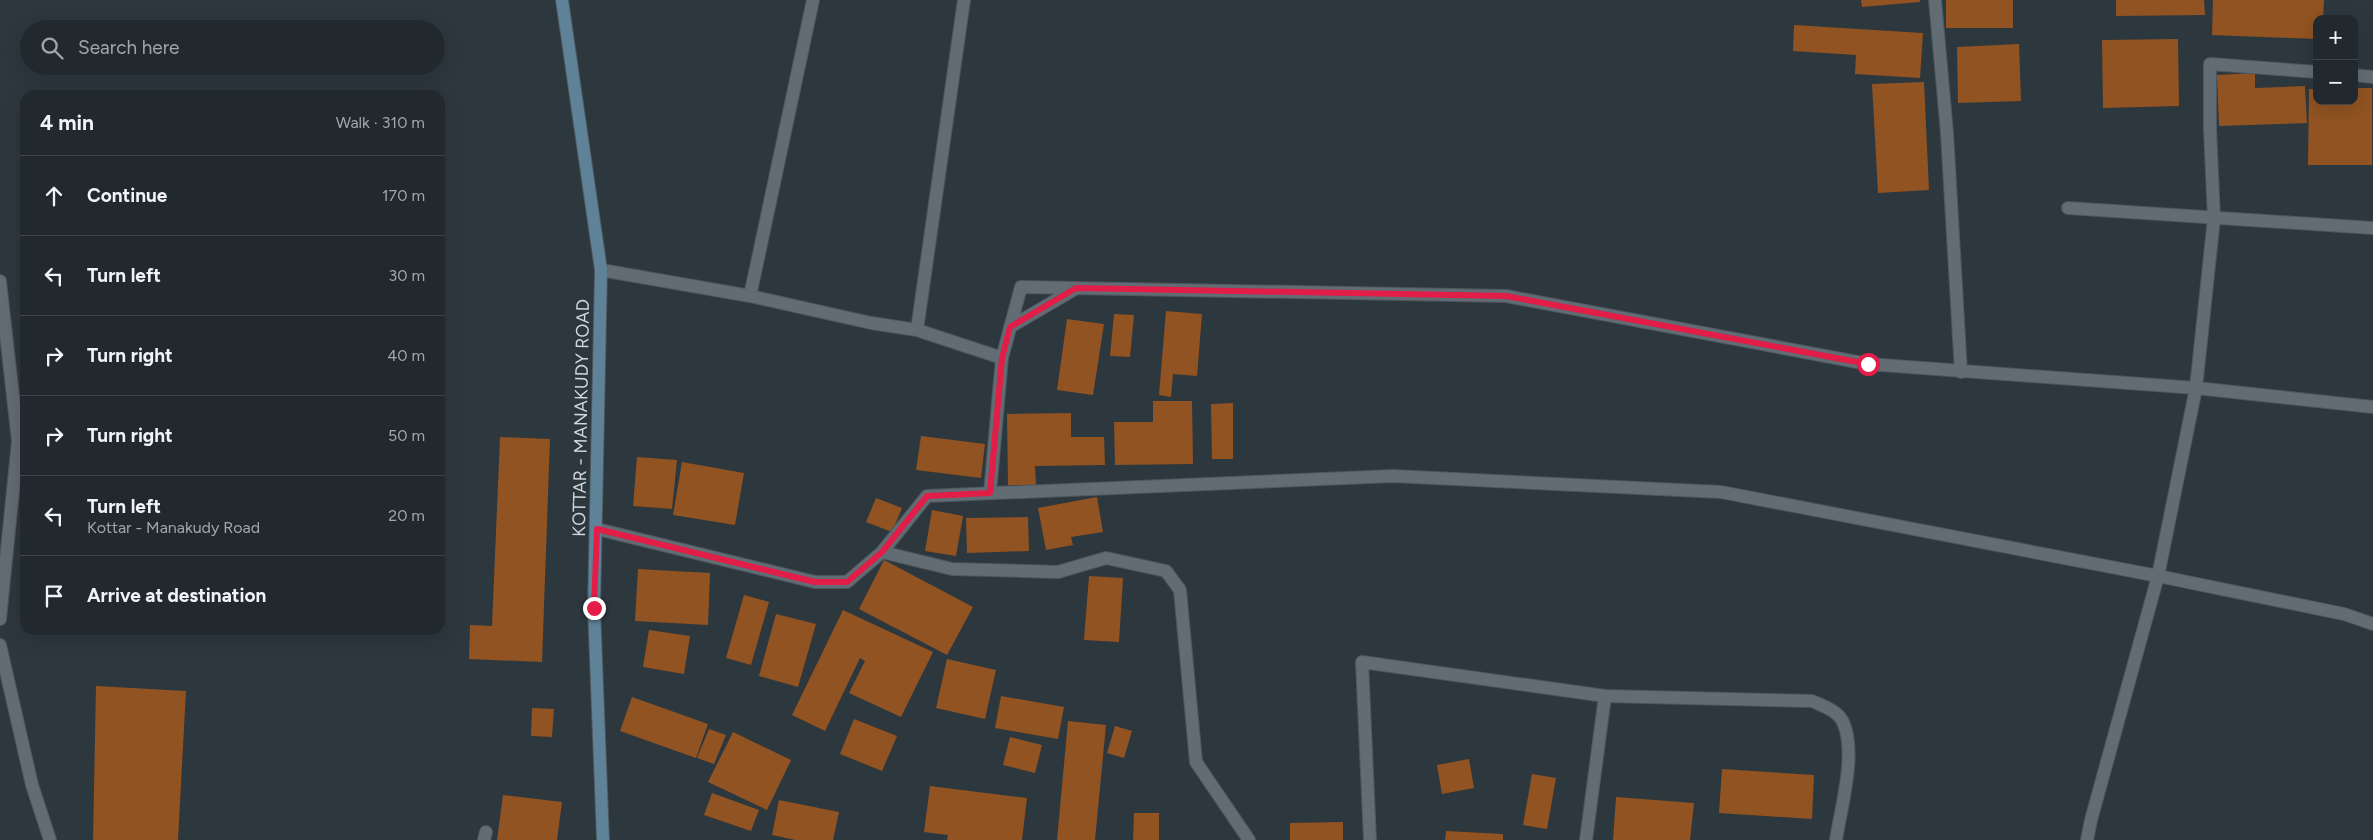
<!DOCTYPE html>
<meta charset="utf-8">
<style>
:root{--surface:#22292e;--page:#2a3136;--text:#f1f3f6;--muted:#a2a6aa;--line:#3f454a}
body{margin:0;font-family:Figtree,sans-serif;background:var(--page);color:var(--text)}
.controls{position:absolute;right:15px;top:15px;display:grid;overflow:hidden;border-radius:10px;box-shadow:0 5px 20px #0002}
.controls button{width:45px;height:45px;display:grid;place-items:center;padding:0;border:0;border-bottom:1px solid var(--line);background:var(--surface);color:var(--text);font:25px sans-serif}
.stop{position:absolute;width:15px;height:15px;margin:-11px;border:4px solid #e11d48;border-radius:50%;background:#fff}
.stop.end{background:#e11d48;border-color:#fff;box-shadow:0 1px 5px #0008}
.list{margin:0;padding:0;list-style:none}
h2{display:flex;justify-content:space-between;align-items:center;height:65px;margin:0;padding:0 20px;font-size:21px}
h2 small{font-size:16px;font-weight:400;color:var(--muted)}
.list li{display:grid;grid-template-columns:32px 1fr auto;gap:15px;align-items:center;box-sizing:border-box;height:80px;padding:0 20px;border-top:1px solid var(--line)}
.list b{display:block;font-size:19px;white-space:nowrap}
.list p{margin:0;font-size:16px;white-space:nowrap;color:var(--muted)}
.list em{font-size:16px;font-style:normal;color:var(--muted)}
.icon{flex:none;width:28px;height:28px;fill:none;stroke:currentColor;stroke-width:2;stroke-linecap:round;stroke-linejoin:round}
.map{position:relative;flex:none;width:2373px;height:840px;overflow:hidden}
.search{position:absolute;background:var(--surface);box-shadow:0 5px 20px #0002;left:20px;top:20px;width:425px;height:55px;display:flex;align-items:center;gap:12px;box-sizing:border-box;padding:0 18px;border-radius:28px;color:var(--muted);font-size:19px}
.panel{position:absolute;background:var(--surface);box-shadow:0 5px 20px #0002;left:20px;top:90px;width:425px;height:545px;border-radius:15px}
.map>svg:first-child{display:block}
.building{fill:#915321}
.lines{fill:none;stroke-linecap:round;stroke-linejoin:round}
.minor-casing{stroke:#4d565c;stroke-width:14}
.secondary-casing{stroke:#4d565c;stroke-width:14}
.minor{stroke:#626c74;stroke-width:12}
.secondary{stroke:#5e8298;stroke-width:12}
.route{stroke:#e11d48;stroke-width:6}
.labels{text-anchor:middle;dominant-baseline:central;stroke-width:4;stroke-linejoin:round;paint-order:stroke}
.street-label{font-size:18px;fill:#d0d7db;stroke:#2d373e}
</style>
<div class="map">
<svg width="2373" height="840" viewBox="0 0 2373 840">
<rect width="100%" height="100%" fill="#2d373e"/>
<path class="building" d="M1861,0H1920V2L1862,7Z
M1946,0H2013V28H1946Z
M2116,0H2204L2205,15L2116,16Z
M2213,0H2324L2323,19H2317V39L2212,35Z
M1794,25L1923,33L1920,78L1855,74L1856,55L1793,51Z
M2178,39L2179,106L2103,108L2102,40Z
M2019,44L2021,101L1958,103L1957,47Z
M2255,73V88L2305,86L2307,123L2219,126L2217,75Z
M1924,82L1929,190L1878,193L1872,84Z
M2354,88H2372V165H2308L2309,89H2317V101H2354Z
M1166,311L1202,314L1197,376L1173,374L1171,397L1159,395Z
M1114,314L1134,315L1130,357L1110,356Z
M1067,319L1104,324L1093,395L1057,390Z
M1153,401H1192L1193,464L1115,465L1114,422H1153Z
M1233,403V459H1212L1211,404Z
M1071,413V437H1104L1105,465L1035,466L1036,485H1008L1007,414Z
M921,436L985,444L981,478L916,470Z
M500,437L550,439L542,662L469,659L470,625L492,626Z
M637,457L677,460L672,509L633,506Z
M682,462L744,473L735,525L673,515Z
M1097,497L1103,532L1071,537L1073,545L1046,550L1038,508Z
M876,498L902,508L892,532L866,522Z
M932,510L963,516L956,556L925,551Z
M1028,517L1029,551L967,553L966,518Z
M884,560L973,607L947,655L859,609Z
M638,569L710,573L708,625L635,621Z
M1089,576L1123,578L1119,642L1084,640Z
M744,595L769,602L751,665L726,658Z
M843,610L933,652L901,717L849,693L865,661L860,658L825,731L792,715Z
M776,614L816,624L798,687L759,676Z
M649,630L690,636L684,674L643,667Z
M947,659L996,670L985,719L936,708Z
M96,686L186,691L178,840H93Z
M1001,696L1064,707L1058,739L995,728Z
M632,697L708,724L696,758L620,731Z
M532,708L554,709L552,737L531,736Z
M854,719L897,736L882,771L840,754Z
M1068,721L1106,725L1095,840H1057Z
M1115,726L1132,731L1124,758L1107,753Z
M709,729L726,735L714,764L697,758Z
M733,732L791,760L767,810L708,782Z
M1010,737L1042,745L1035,773L1003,765Z
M1469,759L1474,788L1442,794L1437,765Z
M1722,769L1814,775L1812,819L1719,813Z
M1532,774L1556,778L1547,829L1523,825Z
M930,786L1027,798L1022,840H947L948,835L924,832Z
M712,793L759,810L751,831L704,815Z
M503,795L562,802L557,840H497Z
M1616,797L1694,803L1690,840H1613Z
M779,800L839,812L833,840H795L772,835Z
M1134,813H1159V840H1133Z
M1343,822V840H1290V823Z
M1446,831L1503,834V840H1445Z"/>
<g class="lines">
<defs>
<path id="minor" d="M1935,0L1947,133L1961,372
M2354,75L2373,77
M2068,208L2373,228
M601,270L750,296L871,323L917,330L1002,358
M0,281L18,441L0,619
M750,296L813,0
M1010,327L1075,289
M917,330L964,0
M990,493L1002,358L1021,287L1506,296L1868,364L2196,388L2373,407
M597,529L815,582H847L882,552L927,496L1393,476L1721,492L2158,576L2344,614L2373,624
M882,552L952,569L1058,572L1106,558L1166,571L1180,590L1196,762L1249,840
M0,645L32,785L50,840
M484,840L486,832
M1370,840L1362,662L1605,696L1812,701C1823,706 1837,710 1843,722C1857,753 1841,807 1836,840
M1586,840L1605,696
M2087,840L2091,820L2158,576L2196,388L2214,218L2210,129V64L2317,72"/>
<path id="secondary" d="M562,0L601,270L594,608L603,840"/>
</defs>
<use href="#minor" class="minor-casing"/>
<use href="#secondary" class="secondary-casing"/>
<use href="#minor" class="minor"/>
<use href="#secondary" class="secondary"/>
</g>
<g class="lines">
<path class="route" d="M594,608L597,529L815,582H847L882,552L927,496L990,493L1002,358L1010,327L1076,288L1506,296L1868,364"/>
</g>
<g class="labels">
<g class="street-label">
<text transform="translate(581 418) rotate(-89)">KOTTAR - MANAKUDY ROAD</text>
</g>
</g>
</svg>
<div class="controls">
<button>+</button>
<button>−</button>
</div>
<div class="stop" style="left:1868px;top:364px"></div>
<div class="stop end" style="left:594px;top:608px"></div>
<div class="search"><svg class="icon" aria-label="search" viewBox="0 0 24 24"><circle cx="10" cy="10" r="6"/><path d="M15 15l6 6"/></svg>Search here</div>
<section class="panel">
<h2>4 min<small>Walk · 310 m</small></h2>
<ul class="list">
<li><svg class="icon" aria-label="ahead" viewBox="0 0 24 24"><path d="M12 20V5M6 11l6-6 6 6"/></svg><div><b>Continue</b></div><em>170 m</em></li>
<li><svg class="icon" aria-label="left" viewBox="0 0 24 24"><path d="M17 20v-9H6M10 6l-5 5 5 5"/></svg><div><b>Turn left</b></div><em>30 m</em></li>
<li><svg class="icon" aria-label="right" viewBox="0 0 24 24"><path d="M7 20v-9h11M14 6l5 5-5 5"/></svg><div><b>Turn right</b></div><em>40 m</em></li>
<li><svg class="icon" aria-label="right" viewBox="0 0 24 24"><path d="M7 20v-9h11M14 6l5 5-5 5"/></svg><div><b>Turn right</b></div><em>50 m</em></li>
<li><svg class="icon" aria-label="left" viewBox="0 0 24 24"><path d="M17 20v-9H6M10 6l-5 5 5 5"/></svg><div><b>Turn left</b><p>Kottar - Manakudy Road</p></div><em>20 m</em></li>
<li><svg class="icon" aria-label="arrive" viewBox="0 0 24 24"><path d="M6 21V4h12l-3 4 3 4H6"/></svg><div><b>Arrive at destination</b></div></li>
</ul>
</section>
</div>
